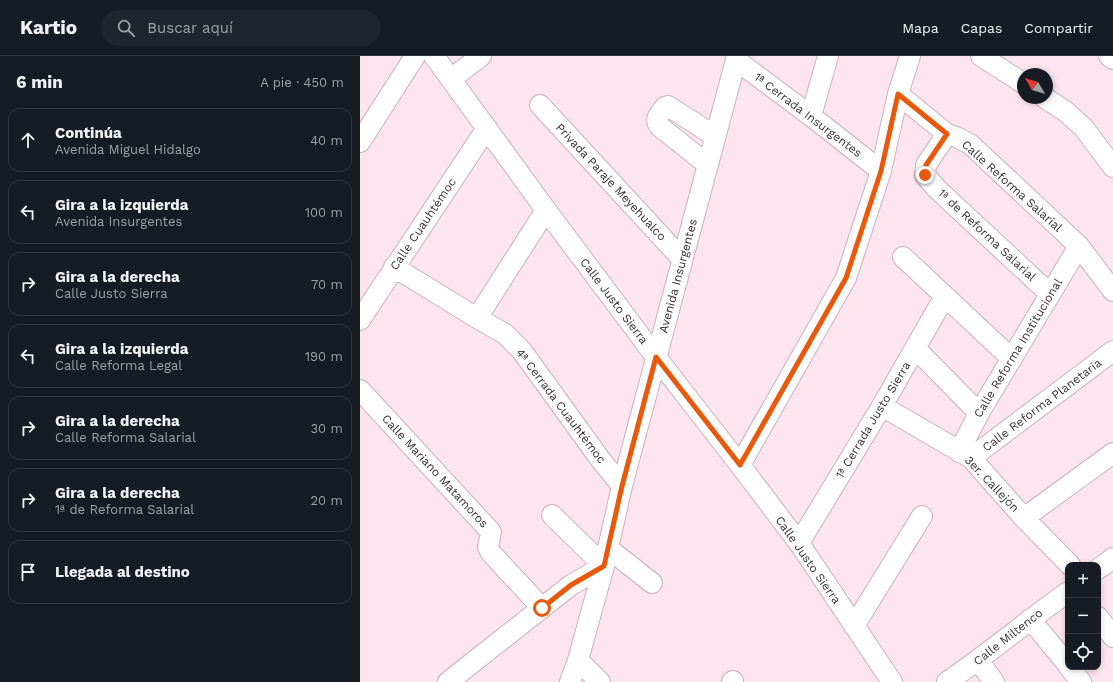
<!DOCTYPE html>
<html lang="es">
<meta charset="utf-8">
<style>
:root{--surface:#171b24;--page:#20242c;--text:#f1f3f6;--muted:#9ea1a6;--line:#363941}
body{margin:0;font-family:"Work Sans",sans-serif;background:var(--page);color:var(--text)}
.controls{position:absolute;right:12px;bottom:12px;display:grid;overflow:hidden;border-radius:8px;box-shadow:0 2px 6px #0003}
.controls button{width:36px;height:36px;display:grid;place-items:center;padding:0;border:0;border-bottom:1px solid var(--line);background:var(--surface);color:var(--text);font:20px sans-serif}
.compass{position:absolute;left:657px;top:12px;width:36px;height:36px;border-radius:50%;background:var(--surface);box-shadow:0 2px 6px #0003;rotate:308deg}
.stop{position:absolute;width:12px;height:12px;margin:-9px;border:3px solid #ea580c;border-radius:50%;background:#fff}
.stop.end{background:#ea580c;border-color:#fff;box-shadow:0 1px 4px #0008}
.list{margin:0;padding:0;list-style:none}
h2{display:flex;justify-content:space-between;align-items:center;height:52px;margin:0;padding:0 16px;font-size:17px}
h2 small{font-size:13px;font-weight:400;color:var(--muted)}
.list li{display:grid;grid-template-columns:26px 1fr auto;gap:12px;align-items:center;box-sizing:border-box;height:64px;margin:0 8px 8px;padding:0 8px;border:1px solid var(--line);border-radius:12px}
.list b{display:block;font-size:15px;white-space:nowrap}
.list p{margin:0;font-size:13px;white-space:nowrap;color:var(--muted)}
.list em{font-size:13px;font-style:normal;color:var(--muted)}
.icon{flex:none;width:22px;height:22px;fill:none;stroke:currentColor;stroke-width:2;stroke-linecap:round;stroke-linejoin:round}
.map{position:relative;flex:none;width:753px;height:626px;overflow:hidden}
header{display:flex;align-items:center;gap:24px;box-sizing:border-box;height:56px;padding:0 20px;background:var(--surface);border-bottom:1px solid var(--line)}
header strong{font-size:19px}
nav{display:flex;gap:22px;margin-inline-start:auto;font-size:14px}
.search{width:280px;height:36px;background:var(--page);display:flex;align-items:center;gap:10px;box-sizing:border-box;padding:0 14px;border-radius:22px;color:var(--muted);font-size:15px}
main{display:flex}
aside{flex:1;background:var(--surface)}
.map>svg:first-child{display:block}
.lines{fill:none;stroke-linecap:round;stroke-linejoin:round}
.minor-casing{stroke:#cbb0bb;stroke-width:22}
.minor{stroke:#fff;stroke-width:20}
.route{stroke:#ea580c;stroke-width:5}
.labels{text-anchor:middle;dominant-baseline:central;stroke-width:3.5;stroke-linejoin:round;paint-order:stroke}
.street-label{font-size:12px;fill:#3a3034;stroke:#fff}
</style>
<header>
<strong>Kartio</strong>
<div class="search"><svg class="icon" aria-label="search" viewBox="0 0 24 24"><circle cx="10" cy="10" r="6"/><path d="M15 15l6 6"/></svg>Buscar aquí</div>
<nav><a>Mapa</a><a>Capas</a><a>Compartir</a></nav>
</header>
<main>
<aside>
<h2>6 min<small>A pie · 450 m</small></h2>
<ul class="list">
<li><svg class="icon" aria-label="ahead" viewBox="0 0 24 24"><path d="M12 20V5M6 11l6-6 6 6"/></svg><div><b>Continúa</b><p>Avenida Miguel Hidalgo</p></div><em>40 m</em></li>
<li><svg class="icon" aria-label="left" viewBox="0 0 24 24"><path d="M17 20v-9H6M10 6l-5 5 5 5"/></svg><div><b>Gira a la izquierda</b><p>Avenida Insurgentes</p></div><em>100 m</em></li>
<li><svg class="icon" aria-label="right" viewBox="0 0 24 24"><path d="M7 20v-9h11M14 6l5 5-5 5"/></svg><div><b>Gira a la derecha</b><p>Calle Justo Sierra</p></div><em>70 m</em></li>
<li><svg class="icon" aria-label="left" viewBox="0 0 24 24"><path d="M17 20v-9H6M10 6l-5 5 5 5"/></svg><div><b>Gira a la izquierda</b><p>Calle Reforma Legal</p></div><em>190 m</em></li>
<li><svg class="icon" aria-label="right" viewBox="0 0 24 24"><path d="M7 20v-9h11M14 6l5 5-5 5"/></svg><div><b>Gira a la derecha</b><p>Calle Reforma Salarial</p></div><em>30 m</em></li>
<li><svg class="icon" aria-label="right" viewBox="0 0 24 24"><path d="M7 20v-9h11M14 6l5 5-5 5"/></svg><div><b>Gira a la derecha</b><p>1ª de Reforma Salarial</p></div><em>20 m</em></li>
<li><svg class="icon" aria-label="arrive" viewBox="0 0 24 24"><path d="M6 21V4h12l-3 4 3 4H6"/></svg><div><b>Llegada al destino</b></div></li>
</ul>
</aside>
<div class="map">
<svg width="753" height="626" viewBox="0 0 753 626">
<rect width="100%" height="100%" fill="#fce5ee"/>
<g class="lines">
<defs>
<path id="minor" d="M74,0L186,154L296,301L380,409L439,487L532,626
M621,0L663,27
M749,0L753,3
M376,4L451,60L521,115
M91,23L121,0
M538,38L587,78L596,81L610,88L719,190L753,235
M685,42L705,55L723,71L753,111
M180,49L322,203
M451,60L468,0
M587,78L566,109L565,119L577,133L690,238
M0,86L55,0
M348,109L299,70C294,62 300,58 305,51L308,50L355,80
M543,201L652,303
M34,211L117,262L145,278L162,295L240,403L262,430
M117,262L186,154
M0,264L127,72
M555,292L619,357
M0,334L131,476L128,491L131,497L182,552
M522,350L611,402L664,462L710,509
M599,396L619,357L719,190
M611,402L753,295
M380,409L486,222L521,115L538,38L550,0
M664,462L753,397
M439,487L522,350L585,240
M249,493L292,527
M738,513L753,502
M738,561L753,581
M670,563L708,609
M494,570L562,460
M218,604L240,626
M618,604L634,626
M709,611L721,626
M88,626L211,529L244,510L192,459
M210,626L218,604L244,510L262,430L377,0
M372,626L373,625
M587,626C628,598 667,565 708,536"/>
</defs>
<use href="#minor" class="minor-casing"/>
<use href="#minor" class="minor"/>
</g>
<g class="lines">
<path class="route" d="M182,552L211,529L244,510L262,430L296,301L380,409L486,222L521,115L538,38L587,78L566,109L565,119"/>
</g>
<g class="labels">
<g class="street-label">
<text transform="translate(448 59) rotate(37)">1ª Cerrada Insurgentes</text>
<text transform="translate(251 126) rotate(47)">Privada Paraje Meyehualco</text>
<text transform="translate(652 130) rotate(42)">Calle Reforma Salarial</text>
<text transform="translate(63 168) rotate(-56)">Calle Cuauhtémoc</text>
<text transform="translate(627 179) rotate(43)">1ª de Reforma Salarial</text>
<text transform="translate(318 220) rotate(-75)">Avenida Insurgentes</text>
<text transform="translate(254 245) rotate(53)">Calle Justo Sierra</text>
<text transform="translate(658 292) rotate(-59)">Calle Reforma Institucional</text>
<text transform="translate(682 349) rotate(-37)">Calle Reforma Planetaria</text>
<text transform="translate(201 350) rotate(53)">4ª Cerrada Cuauhtémoc</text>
<text transform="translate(513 364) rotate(-59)">1ª Cerrada Justo Sierra</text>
<text transform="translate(75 415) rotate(47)">Calle Mariano Matamoros</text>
<text transform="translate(632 428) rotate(46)">3er. Callejón</text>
<text transform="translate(448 504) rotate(55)">Calle Justo Sierra</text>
<text transform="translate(648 581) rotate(-38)">Calle Miltenco</text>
</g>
</g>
</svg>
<div class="controls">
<button>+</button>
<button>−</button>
<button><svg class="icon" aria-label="locate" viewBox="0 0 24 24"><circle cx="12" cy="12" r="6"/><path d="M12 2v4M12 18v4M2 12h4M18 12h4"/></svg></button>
</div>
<svg class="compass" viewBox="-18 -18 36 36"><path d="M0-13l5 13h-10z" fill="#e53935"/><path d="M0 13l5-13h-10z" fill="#9ea1a6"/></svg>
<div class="stop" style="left:182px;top:552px"></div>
<div class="stop end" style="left:565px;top:119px"></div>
</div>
</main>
